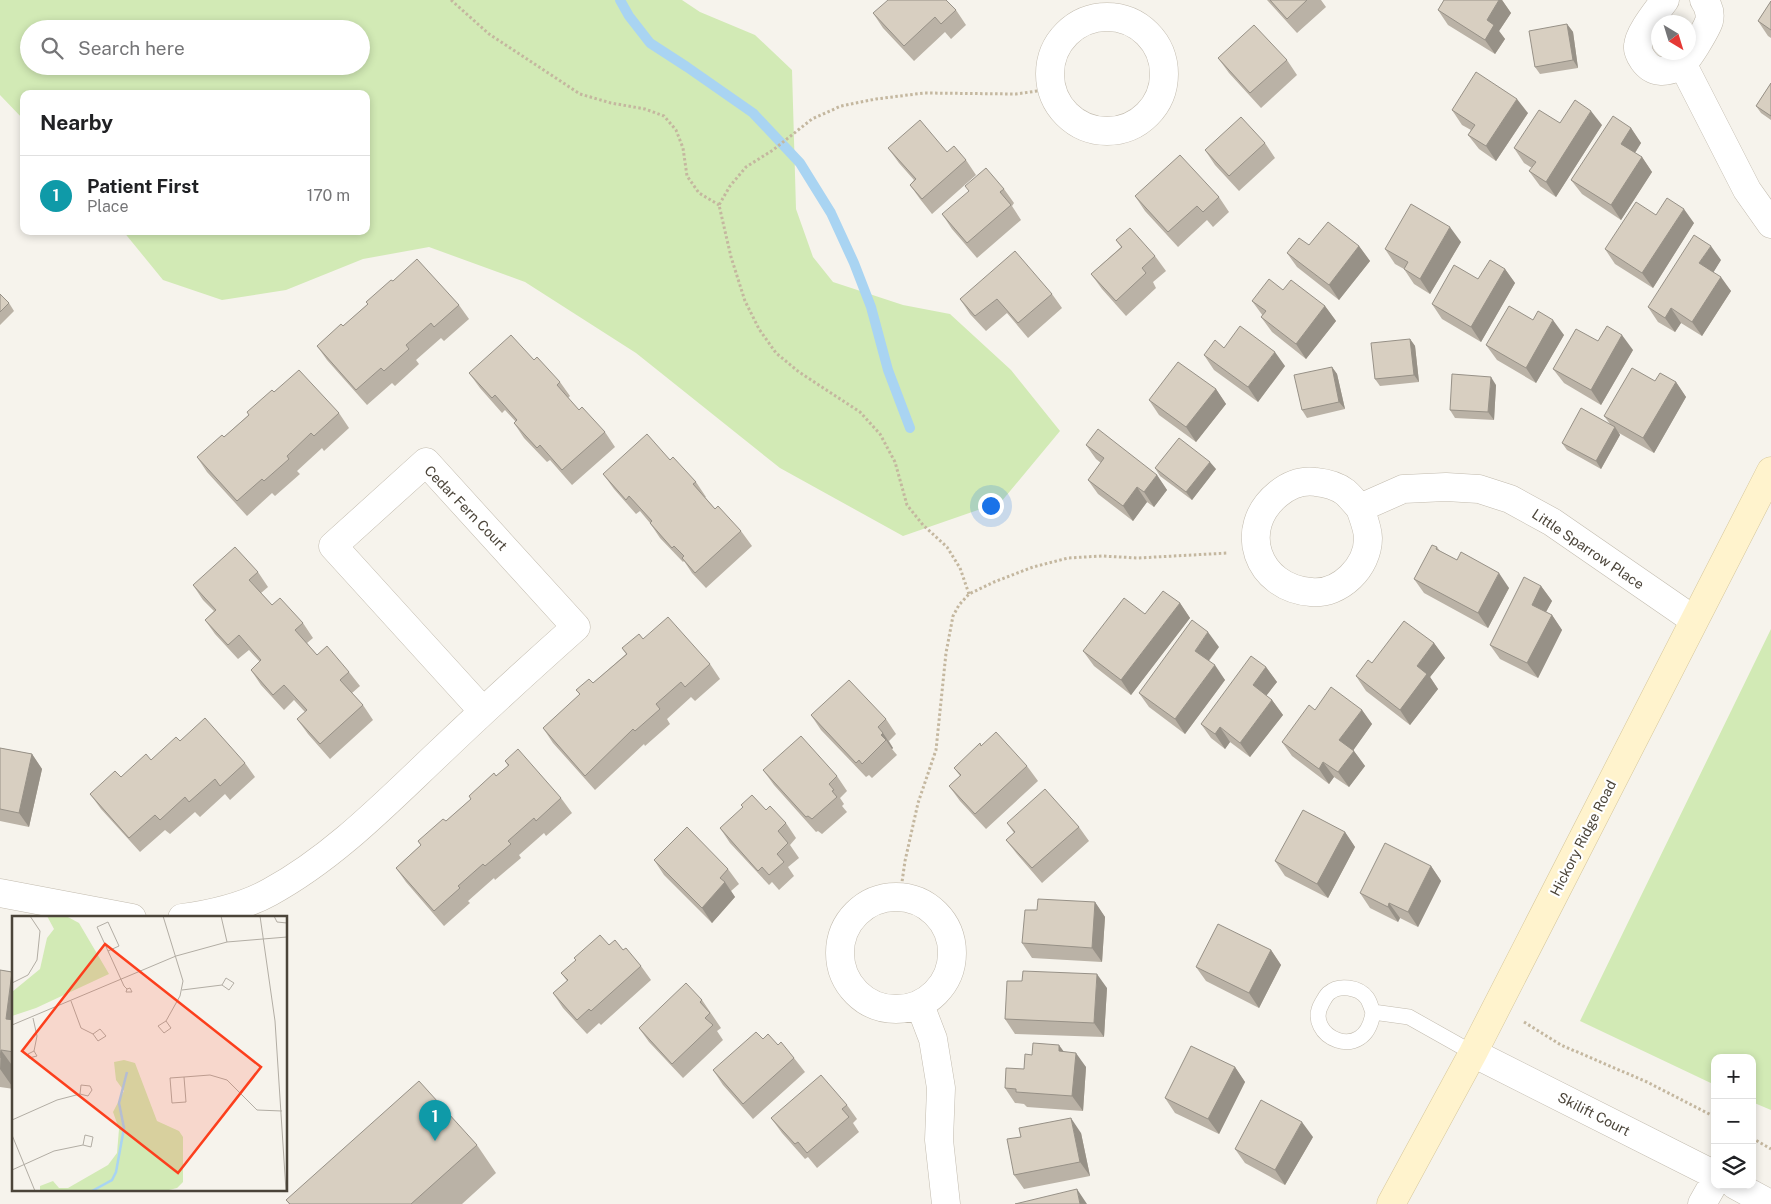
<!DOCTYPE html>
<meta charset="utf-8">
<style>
:root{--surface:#fff;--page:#f2f2f2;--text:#202124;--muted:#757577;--line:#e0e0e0;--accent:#0f766e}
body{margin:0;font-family:"Public Sans",sans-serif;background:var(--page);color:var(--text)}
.controls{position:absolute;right:15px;bottom:15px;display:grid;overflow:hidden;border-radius:10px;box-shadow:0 2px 8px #0003}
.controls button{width:45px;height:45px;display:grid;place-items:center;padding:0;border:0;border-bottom:1px solid var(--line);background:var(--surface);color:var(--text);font:25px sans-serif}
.compass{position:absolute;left:1651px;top:15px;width:45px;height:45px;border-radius:50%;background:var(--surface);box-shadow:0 2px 8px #0003;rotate:142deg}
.you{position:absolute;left:990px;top:505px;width:18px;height:18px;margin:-12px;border:4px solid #fff;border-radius:50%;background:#1a73e8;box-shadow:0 0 0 8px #1a73e833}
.badge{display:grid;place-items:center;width:32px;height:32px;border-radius:50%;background:var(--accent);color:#fff;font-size:16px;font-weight:700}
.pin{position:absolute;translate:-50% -41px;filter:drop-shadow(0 1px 2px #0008)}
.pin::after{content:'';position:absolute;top:26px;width:18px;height:15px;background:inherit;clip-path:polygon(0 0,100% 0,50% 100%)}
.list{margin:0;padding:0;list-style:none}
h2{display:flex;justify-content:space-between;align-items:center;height:65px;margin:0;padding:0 20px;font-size:21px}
h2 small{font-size:16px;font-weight:400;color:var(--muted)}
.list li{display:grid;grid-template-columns:32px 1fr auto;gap:15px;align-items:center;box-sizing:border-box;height:80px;padding:0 20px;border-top:1px solid var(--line)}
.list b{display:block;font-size:19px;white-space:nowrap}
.list p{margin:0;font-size:16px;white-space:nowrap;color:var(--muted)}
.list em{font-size:16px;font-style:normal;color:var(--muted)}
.icon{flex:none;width:28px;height:28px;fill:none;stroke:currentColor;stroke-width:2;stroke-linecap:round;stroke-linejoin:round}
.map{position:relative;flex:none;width:1771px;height:1204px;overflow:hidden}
.search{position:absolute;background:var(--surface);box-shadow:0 2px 8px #0003;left:20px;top:20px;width:350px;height:55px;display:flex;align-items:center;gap:12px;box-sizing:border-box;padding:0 18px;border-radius:28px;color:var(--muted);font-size:19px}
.panel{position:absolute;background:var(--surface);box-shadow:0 2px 8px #0003;left:20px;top:90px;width:350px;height:145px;border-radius:10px}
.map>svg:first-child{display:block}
.green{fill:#d2eab5;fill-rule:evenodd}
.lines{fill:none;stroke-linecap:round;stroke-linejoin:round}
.stream{stroke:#a9d4f2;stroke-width:10}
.lane-casing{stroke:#c2bbae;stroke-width:16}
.street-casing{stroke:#c2bbae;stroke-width:29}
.secondary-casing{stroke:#d6c79b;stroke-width:29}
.path{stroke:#c4b79f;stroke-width:3;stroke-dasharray:2.5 2.5;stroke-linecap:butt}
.lane{stroke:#fff;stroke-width:15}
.street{stroke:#fff;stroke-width:28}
.secondary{stroke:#fff3cd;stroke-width:28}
.wall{fill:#bab2a6}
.shaded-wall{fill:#979187}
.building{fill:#d8cfc1;stroke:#979187}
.labels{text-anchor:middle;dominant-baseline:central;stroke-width:4.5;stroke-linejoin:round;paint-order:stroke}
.street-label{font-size:14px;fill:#4b4439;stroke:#fff}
.inset-river{fill:none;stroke:#a9d4f2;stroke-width:2.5}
.inset-road{fill:none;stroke:#b2ada4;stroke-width:1}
.view{fill:#fc3f1d;fill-opacity:0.15;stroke:#fc3f1d;stroke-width:2.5}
.inset-edge{fill:none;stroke:#4b4439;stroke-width:2.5}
</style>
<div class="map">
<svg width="1771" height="1204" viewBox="0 0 1771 1204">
<rect width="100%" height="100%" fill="#f6f3ec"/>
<path class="green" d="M0,0H682L700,12L755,35L792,70L796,209L813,257L833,282L903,305L950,314L1011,370L1060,431L1001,502L903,536L780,468L636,353L525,282L429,247L363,259L286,290L222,300L163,280L123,231H366V94H24V120L0,95ZM29,29H361V66H29Z
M1771,629V1110L1752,1102V1058H1715V1085L1580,1021Z"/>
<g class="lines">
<path class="stream" d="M620,0L629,16L650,43L687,67L753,113L800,163L831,213L854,263L871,307L888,370L910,428"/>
<defs>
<path id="lane" d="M1373,1012C1366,1066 1302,1036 1322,1003C1324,1000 1326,995 1329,993C1339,984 1359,987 1367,998C1370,1002 1371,1008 1373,1012L1409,1017L1473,1053"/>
<path id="street" d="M1665,0C1657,11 1638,34 1638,46C1637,51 1641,57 1643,60C1653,74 1666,73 1680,66C1686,64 1707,28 1709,21C1711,13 1709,7 1704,0
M1050 74a57 57 0 1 1 114 0a57 57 0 1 1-114 0Z
M1683,65L1747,190L1771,224
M1360,508C1355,503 1350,496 1345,492C1337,486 1326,483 1316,482C1302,480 1289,485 1278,494C1236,528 1257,588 1311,592C1340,595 1368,567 1368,538C1368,529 1363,517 1360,508L1403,489L1446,487L1479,489L1510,499L1552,522L1694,620
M0,893L132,918
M840 953a56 56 0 1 1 112 0a56 56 0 1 1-112 0Z
M182,918C212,914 243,907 270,892C334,857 386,803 439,753C484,710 530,668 576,627L426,462L333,546L483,711
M920,1005L933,1039L941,1088L939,1140L946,1204
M1473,1053L1715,1175
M1735,1185L1770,1204
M1702,1204L1715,1181"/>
<path id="secondary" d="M1391,1204L1473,1053L1771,471"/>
</defs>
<use href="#lane" class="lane-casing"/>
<use href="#street" class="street-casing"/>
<use href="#secondary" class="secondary-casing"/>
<path class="path" d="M451,0L489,34L580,94L611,103L645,109L664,116L676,130L683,148L687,176L699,193L719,205
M969,594L960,568L947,547L923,525L907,505L895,462L880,434L860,412L799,372L776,353L759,329L745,301L731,257L719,205L730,186L746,167L773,150L812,119L841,106L876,99L924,93L1016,94L1051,89
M900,896L905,861L918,803L936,750L946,653L953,616L959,605L969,594L994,582L1033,567L1068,558L1102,556L1138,558L1228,553
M1524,1022L1561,1045L1647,1082L1715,1117
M1752,1138L1771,1149"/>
<use href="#lane" class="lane"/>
<use href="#street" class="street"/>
<use href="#secondary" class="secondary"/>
</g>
<path class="wall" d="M1267,0H1321L1326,7L1297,33Z
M1444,0H1502L1511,13L1499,31L1505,39L1495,54L1448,25L1438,10Z
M1771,1V38L1768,36L1758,21Z
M956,10L966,25L951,39L945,32L914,61L883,28L873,13Z
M1567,24L1573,32L1578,68L1540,74L1535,67Z
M1218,58L1287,60L1297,75L1261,108L1229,73Z
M1771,83V120L1761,113L1756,106Z
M1452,110L1528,113L1496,161L1479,149L1468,135L1471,130L1462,125Z
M1560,123L1602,125L1556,197L1540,186L1529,171L1532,168L1524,163L1514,148Z
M1631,128L1641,143L1635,153L1642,157L1652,172L1621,220L1582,194L1571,180Z
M1265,143L1275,158L1239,191L1215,165L1205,150Z
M888,148L947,152L966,160L976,175L932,214L920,199L910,185L914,180L899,163Z
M1004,189L1014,203L1012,206L1021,220L977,258L952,229L942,214Z
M1135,196L1219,197L1229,212L1213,227L1207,220L1178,247L1145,211Z
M1656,215L1694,223L1653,288L1615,264L1605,249Z
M1116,240L1155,256L1166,271L1153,282L1156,288L1126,316L1102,289L1091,274L1121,247Z
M1461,242L1430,294L1414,284L1404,269L1395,264L1385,249Z
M1309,245L1359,246L1370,261L1339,300L1297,267L1287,253Z
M1721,260L1713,272L1731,291L1702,336L1681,323L1675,332L1658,322L1648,307Z
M1505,269L1515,283L1481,342L1442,319L1432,304L1478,279Z
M393,281L459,305L469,319L444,341L441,338L416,360L419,364L395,386L392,383L367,405L327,360L317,346L343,326L368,304L366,302Z
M1283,290L1325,306L1336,321L1306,359L1272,332L1261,317L1263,316L1252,301Z
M0,294L9,303L14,311L0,325Z
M1052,294L1062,308L1028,338L1007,313L986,331L970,314L960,299Z
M1533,320L1564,335L1536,383L1497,360L1486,345Z
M1410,339L1415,346L1419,382L1380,386L1375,379Z
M1598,341L1633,350L1601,405L1564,383L1553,369Z
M1224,348L1285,366L1258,402L1214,370L1204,355Z
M534,360L560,382L570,396L568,398L579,410L605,432L615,447L572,485L550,460L547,462L524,438L514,423L516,422L505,410L502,413L480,388L469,373Z
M1332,367L1337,374L1345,409L1307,418L1302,410Z
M1655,381L1676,382L1686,397L1654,453L1619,433L1620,435L1601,469L1567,450L1562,443L1610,424L1604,416Z
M1496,385L1494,420L1455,418L1450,410Z
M1216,389L1226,404L1196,442L1159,415L1149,400Z
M274,392L339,413L349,428L324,451L322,448L297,471L300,474L275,496L272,493L247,516L207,472L197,457L224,437Z
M1086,445L1157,475L1167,490L1154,507L1147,502L1133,521L1098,494L1088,480L1101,463L1096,459Z
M670,460L696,482L706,497H705L715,509L741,531L752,546L706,588L692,573L684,561L683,562L660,538L650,523L640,511L636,514L614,489L603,474Z
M1155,468L1216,469L1192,500L1160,476Z
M1437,547L1440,551L1509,588L1488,628L1424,593L1414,579Z
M258,572L268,587L261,593L272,605L303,623L313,638L307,643L317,655L349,672L360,686L352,693L363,705L373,720L330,759L308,734L297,719L305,712L294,700L284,710L261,685L251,670L260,662L249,650L238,659L215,634L205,620L214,611L203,600L193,585Z
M1541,586L1552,601L1546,612L1552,615L1562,630L1538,678L1500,659L1490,645Z
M1180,603L1190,618L1131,695L1094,666L1083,651L1145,614Z
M643,639L710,664L720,679L695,701L691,697L667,719L670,724L645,746L644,744L595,790L553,743L543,728L580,695L576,690L593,683L626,654L622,648Z
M1434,643L1445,658L1430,677L1438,689L1410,725L1366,691L1356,676L1372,663Z
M1219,647L1209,661L1225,680L1185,734L1149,707L1139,693Z
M1266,667L1277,682L1266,695L1272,700L1283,715L1250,757L1230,742L1225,749L1211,738L1201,724Z
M1362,710L1372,724L1353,750L1365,766L1349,787L1334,777L1329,784L1292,756L1282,742Z
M811,715L886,719L896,734L889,741L893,748L892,749L897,755L872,778L869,775L866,777L821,730Z
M180,741L245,763L255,777L230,800L225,794L200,817L195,812L170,834L165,830L140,852L101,809L90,794L151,760Z
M981,746L1027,766L1038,781L986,829L960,801L949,786L960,776L954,768Z
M0,748L32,754L42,769L29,827L0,821Z
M505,761L561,798L572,813L546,836L544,833L519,855L521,858L495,880L494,878L468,901L470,903L444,926L406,882L396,868L421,845L418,841L446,821L471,799L469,796L496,776L508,766Z
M763,770L837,776L847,791L840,798L844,804L842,806L847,812L822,834L818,831L816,832L774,785Z
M766,810L786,823L796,838L790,845L799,858L788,867L794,876L779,890L772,882L769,885L730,843L720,828Z
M1007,823L1079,827L1089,841L1042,883L1017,854L1006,840L1014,833Z
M1345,832L1355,847L1328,898L1285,876L1275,861Z
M654,860L728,869L739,884L731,891L735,897L712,923L664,875Z
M1431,866L1441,881L1418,927L1400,918L1398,922L1370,908L1360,893Z
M1095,902L1105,917L1102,962L1032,958L1022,943L1037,910Z
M609,945L623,950L641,966L651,980L601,1025L599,1023L587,1034L563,1008L553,993L567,981L561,973Z
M1271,950L1281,965L1259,1008L1206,981L1196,967Z
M0,970L12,972L14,974V1089L0,1087Z
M1022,981L1107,988L1104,1037L1015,1034L1005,1019Z
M702,1000L721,1028L717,1031L723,1040L683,1078L649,1042L639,1028Z
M763,1039L778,1045L794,1058L805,1072L753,1119L723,1085L713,1070Z
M1064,1052L1086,1067L1083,1111L1027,1107L1024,1104L1015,1103L1005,1088L1024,1069L1032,1055Z
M1235,1067L1245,1082L1219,1134L1175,1113L1165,1098Z
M847,1105L857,1119L853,1123L859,1132L817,1168L808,1157L805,1159L782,1133L771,1118Z
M1081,1133L1090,1176L1024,1189L1014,1175Z
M1313,1137L1285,1185L1245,1163L1235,1149Z
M477,1145L496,1173L462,1204H289L286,1200Z"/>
<path class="shaded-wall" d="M1499,0H1502L1511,13L1499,31L1505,39L1495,54L1485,40L1487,20Z
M1567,24L1573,32L1578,68L1573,60Z
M1517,99L1528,113L1496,161L1486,146Z
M1591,111L1602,125L1556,197L1546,182Z
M1631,128L1641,143L1631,159L1621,144Z
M1642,157L1652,172L1621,220L1611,205Z
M1684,209L1694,223L1653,288L1642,273Z
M1450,227L1461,242L1430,294L1420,279Z
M1359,246L1370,261L1339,300L1329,285Z
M1711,246L1721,260L1710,278L1699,263Z
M1505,269L1515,283L1481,342L1471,327Z
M1721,277L1731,291L1702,336L1692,322Z
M1325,306L1336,321L1306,359L1296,344Z
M1671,308L1681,323L1675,332L1665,318Z
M1553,320L1564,335L1536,383L1526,368Z
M1622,335L1633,350L1601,405L1591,390Z
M1410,339L1415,346L1419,382L1414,375Z
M1275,352L1285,366L1258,402L1248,387Z
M1332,367L1337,374L1345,409L1339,402Z
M1491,377L1496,385L1494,420L1488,412Z
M1676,382L1686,397L1654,453L1643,438Z
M1216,389L1226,404L1196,442L1186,427Z
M1615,427L1620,435L1601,469L1596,461Z
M1210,462L1216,469L1192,500L1186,492Z
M1157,475L1167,490L1154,507L1144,492Z
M1137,487L1147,502L1133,521L1123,506Z
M1499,573L1509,588L1488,628L1478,613Z
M1541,586L1552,601L1542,619L1532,605Z
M1180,603L1190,618L1131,695L1121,680Z
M1552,615L1562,630L1538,678L1527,663Z
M1208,632L1219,647L1205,665L1195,651Z
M1434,643L1445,658L1430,677L1438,689L1410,725L1400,710L1417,666Z
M1215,665L1225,680L1185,734L1175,719Z
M1266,667L1277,682L1263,700L1253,685Z
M1272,700L1283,715L1250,757L1240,743Z
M1362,710L1372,724L1350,755L1339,740Z
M1220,727L1230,742L1225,749L1215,734Z
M883,733L893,748L892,749L886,740L881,735Z
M1354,751L1365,766L1349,787L1338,772Z
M32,754L42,769L29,827L19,813Z
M1323,762L1334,777L1329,784L1319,769Z
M1345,832L1355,847L1328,898L1317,884Z
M1431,866L1441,881L1418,927L1408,912Z
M725,882L735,897L712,923L702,908Z
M1095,902L1105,917L1102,962L1092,948Z
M1389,903L1400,918L1398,922L1388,907Z
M1271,950L1281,965L1259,1008L1249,993Z
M12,972L14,974V1030L6,1019Z
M1097,974L1107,988L1104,1037L1094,1023Z
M1059,1045L1070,1060L1059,1051Z
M1,1050L14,1068V1089L0,1069Z
M1076,1053L1086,1067L1083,1111L1072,1096Z
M1235,1067L1245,1082L1219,1134L1208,1119Z
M1071,1118L1081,1133L1090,1176L1080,1162Z
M1302,1122L1313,1137L1285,1185L1275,1170Z
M1077,1189L1087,1204H1080Z"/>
<path class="building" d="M888,0H946L956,10L941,24L935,17L904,46L873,13Z
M1270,0H1307L1287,19Z
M1444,0H1499L1487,20L1494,25L1485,40L1438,10Z
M1771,1V30L1758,21Z
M1567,24L1573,60L1535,67L1529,31Z
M1254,25L1287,60L1250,93L1218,58Z
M1476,72L1517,99L1486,146L1468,135L1475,125L1452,110Z
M1771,83V116L1756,106Z
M1575,100L1591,111L1546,182L1529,171L1536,162L1514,148L1539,110L1560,123Z
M1613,116L1631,128L1621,144L1642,157L1611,205L1571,180Z
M1241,117L1265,143L1229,176L1205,150Z
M920,120L947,152L954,146L966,160L922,199L910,185L916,179L888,148Z
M1180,155L1219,197L1203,212L1197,206L1168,232L1135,196Z
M986,168L1004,189L1000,192L1011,205L967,243L942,214L969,191L965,186Z
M1667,198L1684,209L1642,273L1605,249L1636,202L1656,215Z
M1411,204L1450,227L1420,279L1404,269L1408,262L1385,249Z
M1328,222L1359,246L1329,285L1287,253L1299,238L1309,245Z
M1130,228L1155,256L1142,268L1146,273L1116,301L1091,274L1122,247L1116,240Z
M1694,235L1711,246L1699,263L1721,277L1692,322L1671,308L1665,318L1648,307Z
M1015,251L1052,294L1018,323L997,299L975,316L960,299Z
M417,259L459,305L434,327L431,323L406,345L409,349L384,371L381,368L356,390L317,346L341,324L343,326L368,304L366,302L391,280L393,281Z
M1490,260L1505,269L1471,327L1432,304L1454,265L1478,279Z
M1269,279L1283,290L1291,280L1325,306L1296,344L1261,317L1266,311L1252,301Z
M0,294L9,303L0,312Z
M1509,306L1533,320L1538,311L1553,320L1526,368L1486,345Z
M1240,326L1275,352L1248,387L1204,355L1215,340L1224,348Z
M1607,326L1622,335L1591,390L1553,369L1576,329L1598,341Z
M511,335L534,360L537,357L560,382L557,385L579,410L582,407L605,432L562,470L540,445L537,448L514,423L517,420L495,395L492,398L469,373Z
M1410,339L1414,375L1375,379L1371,343Z
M1178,362L1216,389L1186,427L1149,400Z
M1332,367L1339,402L1302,410L1294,375Z
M1632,368L1655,381L1660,373L1676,382L1643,438L1604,416Z
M299,370L339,413L314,436L311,433L287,456L289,459L264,481L262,479L237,501L197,457L222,435L224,437L249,415L247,412L272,390L274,392Z
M1452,374L1491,377L1488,412L1450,410Z
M1581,408L1615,427L1596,461L1562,443Z
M1098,429L1157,475L1144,492L1137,487L1123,506L1088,480L1104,458L1086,445Z
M647,434L670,460L673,457L696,482L693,484L715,509L718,506L741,531L695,573L682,558L684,556L674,546L672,548L650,523L652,521L629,496L626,500L603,474Z
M1179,438L1210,462L1186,492L1155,468Z
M1432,545L1437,547L1436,549L1457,560L1461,552L1499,573L1478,613L1414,579Z
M235,547L258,572L249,580L272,605L280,598L303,623L295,630L317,655L327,646L349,672L340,680L363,705L320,744L297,719L307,710L284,685L273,695L251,670L261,660L239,635L228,645L205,620L216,610L193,585Z
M1524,577L1541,586L1532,605L1552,615L1527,663L1490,645Z
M1163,591L1180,603L1121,680L1083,651L1124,598L1145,614Z
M668,617L710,664L685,687L681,682L656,704L660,709L635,731L633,729L585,776L543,728L580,694L576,690L589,679L593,683L627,654L622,648L639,634L643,639Z
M1192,620L1208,632L1195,651L1215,665L1175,719L1139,693Z
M1404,621L1434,643L1417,666L1427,674L1400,710L1356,676L1368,660L1372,663Z
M1251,656L1266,667L1253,685L1272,700L1240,743L1220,727L1215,734L1201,724Z
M849,680L886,719L878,727L883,733L881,735L886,740L862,764L859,760L856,763L811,715Z
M1331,687L1362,710L1339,740L1354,751L1338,772L1323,762L1319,769L1282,742L1309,705L1315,710Z
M205,718L245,763L220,786L215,779L189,802L185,797L160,820L155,815L129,838L90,794L115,771L121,777L146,754L151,760L176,737L180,741Z
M996,732L1027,766L975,814L949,786L961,775L954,768L980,743L981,746Z
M801,736L837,776L829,784L834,790L832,791L837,797L812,819L808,816L806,817L763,770Z
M0,748L32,754L19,813L0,809Z
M518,749L561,798L536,821L534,818L508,841L511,844L485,866L483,864L458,886L460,888L434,911L396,868L421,845L418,841L443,819L446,821L471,799L469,796L494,773L496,776L509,765L505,761Z
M1045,789L1079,827L1032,868L1006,840L1015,832L1007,823Z
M752,795L766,810L770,806L786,823L778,831L788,843L777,854L784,862L769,875L762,867L758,871L720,828L743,807L741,805Z
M1303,810L1345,832L1317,884L1275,861Z
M687,827L728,869L720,878L725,882L702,908L654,860Z
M1385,843L1431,866L1408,912L1389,903L1388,907L1360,893Z
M1038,899L1095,902L1092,948L1022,943L1025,910H1037Z
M1218,924L1271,950L1249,993L1196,967Z
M600,935L609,945L615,940L623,950L626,948L641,966L591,1011L589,1009L577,1020L553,993L568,980L561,973L576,960L574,958Z
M0,970L12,972L6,1019L14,1020V1052L1,1050L0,1058Z
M1023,971L1097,974L1094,1023L1005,1019L1007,981H1022Z
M686,983L702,1000L700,1002L710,1013L705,1018L713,1025L672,1064L639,1028Z
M756,1032L763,1039L768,1034L778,1045L781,1042L794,1058L743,1104L713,1070Z
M1033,1043L1059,1045V1051L1076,1053L1072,1096L1016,1092V1089L1005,1088L1006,1068L1024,1069L1025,1054L1032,1055Z
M1191,1046L1235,1067L1208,1119L1165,1098Z
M821,1075L847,1105L842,1109L849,1117L807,1153L798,1142L795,1144L771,1118Z
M419,1081L477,1145L411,1204H290L286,1200Z
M1261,1100L1302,1122L1275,1170L1235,1149Z
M1071,1118L1080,1162L1014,1175L1007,1139L1021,1137L1019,1128Z
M1077,1189L1080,1204H1015Z"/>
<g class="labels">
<g class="street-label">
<text transform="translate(466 508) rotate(46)">Cedar Fern Court</text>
<text transform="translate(1588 549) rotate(34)">Little Sparrow Place</text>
<text transform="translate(1583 838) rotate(-63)">Hickory Ridge Road</text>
<text transform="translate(1594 1114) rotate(27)">Skilift Court</text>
</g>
</g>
<g transform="translate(12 916)">
<rect width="275" height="275" fill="#f6f3ec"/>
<path d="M35,0H54L67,7L97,58L24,92L0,100V76L28,53L35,22L42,13ZM112,144L123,147L145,205L167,215L171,221V266L165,272L153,275H28V270L41,265L47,272H56L96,249L105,237L107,213L101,196L112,175L104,164L102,146Z" fill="#d2eab5"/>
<path class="inset-river" d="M80,275L100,264L104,256L112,212L107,187L115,156"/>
<path class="inset-road" d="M151,0L171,65L168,80L154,105L159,112L152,117L146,110L154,105M209,0L215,26M248,0L263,105L274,275M262,0L265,6L275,7M96,35L107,30L96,6L85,11L96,35L112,70L115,73L114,76H120L118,72L115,73M0,67L16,59L25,44L28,15L18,0M170,74L210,69L217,74L222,67L214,62L210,69M59,85L69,112L81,118L88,113L94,120L86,125L81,118M21,102L25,120L22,135L16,138L17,142L25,140L22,135M0,109L164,40L215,26L275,21M172,161L158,162L160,187L174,186L172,161L198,159L215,164L245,194L270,195M0,204L45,184L68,178L76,180L80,174L78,170L69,169L68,178M0,219L23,275M0,254L42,235L71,229L79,231L81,221L73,219L71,229"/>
<path class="view" d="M93,28L249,151L166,257L10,135Z"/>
<rect width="275" height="275" class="inset-edge"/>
</g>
</svg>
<div class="controls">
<button>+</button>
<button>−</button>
<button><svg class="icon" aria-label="layers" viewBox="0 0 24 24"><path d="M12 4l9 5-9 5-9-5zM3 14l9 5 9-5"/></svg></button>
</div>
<svg class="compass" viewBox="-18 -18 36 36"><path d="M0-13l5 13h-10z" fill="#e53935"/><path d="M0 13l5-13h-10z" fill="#757577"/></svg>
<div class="you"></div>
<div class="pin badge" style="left:435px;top:1141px;background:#0f9aa8">1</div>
<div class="search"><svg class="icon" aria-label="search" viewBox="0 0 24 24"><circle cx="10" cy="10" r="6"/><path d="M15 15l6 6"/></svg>Search here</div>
<section class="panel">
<h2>Nearby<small></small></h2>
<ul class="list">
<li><span class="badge" style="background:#0f9aa8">1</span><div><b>Patient First</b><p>Place</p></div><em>170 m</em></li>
</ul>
</section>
</div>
